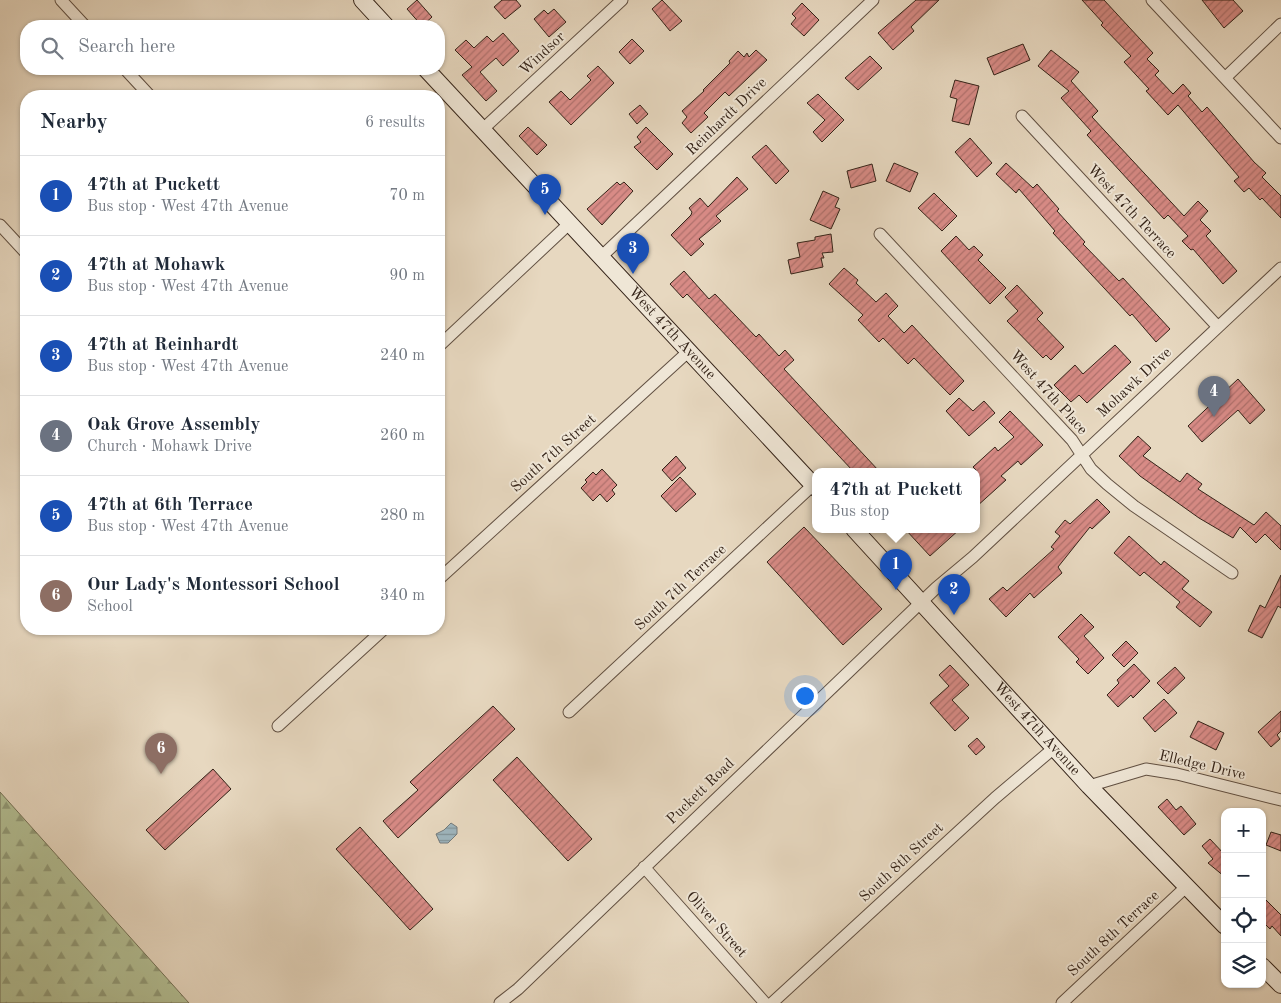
<!DOCTYPE html>
<meta charset="utf-8">
<style>
:root{--surface:#fff;--page:#f6f6f7;--text:#1f2937;--muted:#747a83;--line:#e0e1e3;--accent:#0b8043}
body{margin:0;font-family:"Old Standard TT",serif;background:var(--page);color:var(--text)}
.controls{position:absolute;right:15px;bottom:15px;display:grid;overflow:hidden;border-radius:10px;box-shadow:0 1px 4px #0004}
.controls button{width:45px;height:45px;display:grid;place-items:center;padding:0;border:0;border-bottom:1px solid var(--line);background:var(--surface);color:var(--text);font:25px sans-serif}
.you{position:absolute;left:804px;top:695px;width:18px;height:18px;margin:-12px;border:4px solid #fff;border-radius:50%;background:#1a73e8;box-shadow:0 0 0 8px #1a73e833}
.badge{display:grid;place-items:center;width:32px;height:32px;border-radius:50%;background:var(--accent);color:#fff;font-size:16px;font-weight:700}
.pin{position:absolute;translate:-50% -41px;filter:drop-shadow(0 1px 2px #0008)}
.pin::after{content:'';position:absolute;top:26px;width:18px;height:15px;background:inherit;clip-path:polygon(0 0,100% 0,50% 100%)}
.popup{position:absolute;left:812px;top:468px;width:168px;height:65px;box-sizing:border-box;display:grid;place-content:center;border-radius:10px;background:var(--surface);filter:drop-shadow(0 1px 4px #0005);font-size:16px;white-space:nowrap;color:var(--muted)}
.popup b{font-size:19px;color:var(--text)}
.popup::after{content:'';position:absolute;left:50%;top:100%;margin-left:-10px;border:10px solid transparent;border-top-color:var(--surface)}
.list{margin:0;padding:0;list-style:none}
h2{display:flex;justify-content:space-between;align-items:center;height:65px;margin:0;padding:0 20px;font-size:21px}
h2 small{font-size:16px;font-weight:400;color:var(--muted)}
.list li{display:grid;grid-template-columns:32px 1fr auto;gap:15px;align-items:center;box-sizing:border-box;height:80px;padding:0 20px;border-top:1px solid var(--line)}
.list b{display:block;font-size:19px;white-space:nowrap}
.list p{margin:0;font-size:16px;white-space:nowrap;color:var(--muted)}
.list em{font-size:16px;font-style:normal;color:var(--muted)}
.icon{flex:none;width:28px;height:28px;fill:none;stroke:currentColor;stroke-width:2;stroke-linecap:round;stroke-linejoin:round}
.map{position:relative;flex:none;width:1281px;height:1003px;overflow:hidden}
.search{position:absolute;background:var(--surface);box-shadow:0 1px 4px #0004;left:20px;top:20px;width:425px;height:55px;display:flex;align-items:center;gap:12px;box-sizing:border-box;padding:0 18px;border-radius:20px;color:var(--muted);font-size:19px}
.panel{position:absolute;background:var(--surface);box-shadow:0 1px 4px #0004;left:20px;top:90px;width:425px;height:545px;border-radius:20px}
.map>svg:first-child{display:block}
.forest{fill:url(#forest-firs);stroke:#747156}
.water{fill:url(#water-rules);stroke:#747b7c}
.building{fill:url(#building-hatch);stroke:#342318}
.lines{fill:none;stroke-linecap:round;stroke-linejoin:round}
.street-casing{stroke:#615042;stroke-width:13}
.secondary-casing{stroke:#342318;stroke-width:18}
.street{stroke:#efe6d6;stroke-width:11}
.secondary{stroke:#efe6d6;stroke-width:16}
.labels{text-anchor:middle;dominant-baseline:central;stroke-width:4;stroke-linejoin:round;paint-order:stroke}
.street-label{font-size:15px;fill:#342318;stroke:#efe6d6}
</style>
<div class="map">
<svg width="1281" height="1003" viewBox="0 0 1281 1003">
<defs>
<pattern id="forest-firs" width="22" height="20" patternUnits="userSpaceOnUse" patternTransform="scale(1.25)"><rect width="22" height="20" fill="#b3bf94"/><path d="M5 1l3.5 6h-7zM16 11l3.5 6h-7z" fill="#929b78"/></pattern>
<pattern id="water-rules" width="6" height="5" patternUnits="userSpaceOnUse" patternTransform="scale(1.25)"><rect width="6" height="5" fill="#9eb6bf"/><path d="M0 2.5h6" fill="none" stroke="#82949a"/></pattern>
<pattern id="building-hatch" width="6" height="6" patternUnits="userSpaceOnUse" patternTransform="scale(1.25)"><rect width="6" height="6" fill="#d88b86"/><path d="M-1 1l2-2M0 6l6-6M5 7l2-2" fill="none" stroke="#b0716d"/></pattern>
</defs>
<rect width="100%" height="100%" fill="#e7d8c0"/>
<filter id="stains"><feTurbulence type="fractalNoise" baseFrequency=".004" numOctaves="4"/><feColorMatrix values="0 0 0 0 .2 0 0 0 0 .09 0 0 0 0 .02 0 0 0 .5 -.17"/></filter>
<radialGradient id="worn" r=".72"><stop offset=".6" stop-color="#630" stop-opacity="0"/><stop offset="1" stop-color="#630" stop-opacity=".3"/></radialGradient>
<path class="forest" d="M0,792L189,1003H0Z"/>
<path class="water" d="M451,823L457,827V834L448,843H440L436,834L444,830Z"/>
<path class="building" d="M417,0L432,17L422,26L407,9Z
M502,0H516L521,6L505,19L494,7Z
M662,0L682,21L670,31L652,9Z
M916,0H939L911,27L914,31L893,50L878,33Z
M1082,0H1104L1153,53L1147,59L1159,71L1155,75L1173,94L1183,84L1191,93L1188,96L1202,112L1207,107L1254,162L1266,173L1262,177L1281,196V218L1262,198L1260,200L1249,188L1244,192L1234,181L1239,177L1178,105L1168,115L1146,91L1149,89L1124,62L1131,56L1101,25L1103,23Z
M1202,0H1233L1243,11L1224,28Z
M802,3L819,20L804,36L791,24L796,18L792,14Z
M554,9L566,22L549,37L534,19L544,10L548,14Z
M503,33L519,51L503,66L496,58L480,72L497,91L486,101L462,75L472,67L455,50L466,40L474,48L487,36L493,42Z
M632,39L644,51L630,64L619,52Z
M1023,44L1030,60L994,75L987,58Z
M756,50L767,60L729,96L725,92L704,113L708,117L691,133L682,123L687,117L682,111L704,91L703,90L730,63L729,61L738,51L744,57L747,53L749,57Z
M1051,50L1079,72L1071,81L1098,111L1092,117L1184,216L1198,201L1208,211L1200,220L1211,231L1206,236L1237,271L1223,284L1193,249L1191,250L1182,241L1188,236L1168,215L1164,219L1087,135L1091,131L1061,98L1069,91L1038,66Z
M870,56L882,68L858,90L845,78Z
M598,66L614,83L571,125L549,102L561,91L570,100L591,80L587,76Z
M955,80L979,86L969,125L952,121L957,99L950,97Z
M818,94L844,120L822,142L813,132L825,120L807,103Z
M640,105L648,114L637,124L629,114Z
M528,127L547,145L537,155L519,136Z
M646,127L673,154L657,170L634,147L641,142L637,137Z
M970,138L992,163L977,177L955,152Z
M766,145L789,171L776,184L752,157Z
M894,163L918,173L910,192L886,181Z
M1006,163L1033,188L1037,184L1059,209L1057,211L1085,242L1083,244L1119,281L1123,278L1170,329L1156,342L1132,314L1130,316L1053,233L1055,231L1019,189L1016,193L996,174Z
M872,164L876,181L851,188L847,171Z
M737,177L748,189L716,216L721,221L699,239L704,244L691,256L671,235L691,215L692,212L689,208L700,198L708,207Z
M617,182L620,185L624,182L633,191L602,225L587,209Z
M823,191L839,198L835,207L840,209L831,229L810,220Z
M934,193L957,216L942,231L918,208Z
M831,234L833,252L822,253L824,258H821L823,267L791,274L788,260L800,257L797,243L815,240V237Z
M956,236L969,250L974,246L983,255L978,260L1006,288L990,304L941,251Z
M844,268L858,280L856,283L876,302L886,293L898,306L888,316L904,333L912,325L964,381L950,395L914,358L908,364L883,338L879,342L858,320L863,315L829,284Z
M684,271L709,299L715,294L756,337L759,334L779,356L785,350L794,360L784,369L879,471H853L687,294L683,298L670,284Z
M1017,285L1043,313L1037,319L1064,347L1051,360L1046,355L1043,358L1007,321L1018,311L1005,297Z
M1115,345L1131,362L1087,403L1079,395L1071,402L1054,385L1075,365L1083,374Z
M1238,379L1265,410L1250,424L1238,410L1202,442L1188,426Z
M959,398L973,411L984,401L995,413L969,436L946,411Z
M1010,411L1043,445L1021,465L1018,461L1001,476L1006,480L976,507V470L973,467L995,447L998,451L1014,437L999,422Z
M1138,436L1151,448L1143,456L1180,482L1187,473L1202,484L1198,489L1254,525L1266,512L1281,526V550L1265,534L1256,543L1240,527L1233,538L1199,518L1140,476L1119,456Z
M676,456L686,468L672,481L662,470Z
M602,469L617,485L612,490L615,494L607,502L600,494L593,501L581,488L587,482L585,480L593,472L596,475Z
M680,477L696,494L676,512L661,496Z
M1097,499L1110,512L1092,529L1090,527L1058,567L1062,573L1034,598L1030,593L1006,617L989,599L1003,587L1007,591L1054,549L1051,547L1060,536L1055,532L1065,520L1070,524Z
M804,527L882,609L843,645L767,562Z
M905,529H960L930,556Z
M1129,536L1161,565L1164,561L1189,581L1182,589L1212,612L1200,627L1176,607L1180,602L1144,572L1140,576L1114,553Z
M1281,575V608L1278,606L1262,638L1248,631L1260,605L1265,608Z
M1081,614L1094,627L1084,636L1104,658L1088,674L1076,662L1079,659L1058,637Z
M1126,641L1138,653L1124,667L1112,655Z
M1134,664L1150,681L1133,698L1131,695L1118,707L1107,695L1119,683L1117,680Z
M950,665L969,685L952,700L969,718L955,731L930,703L949,686L939,675Z
M1175,667L1185,678L1168,694L1157,683Z
M1164,699L1177,713L1155,732L1143,718Z
M493,706L515,729L398,838L383,821L418,790L410,782Z
M1281,711V731L1277,735L1280,739L1271,747L1258,732Z
M1198,721L1224,733L1216,750L1190,737Z
M977,738L985,747L976,755L968,746Z
M517,757L592,839L568,861L493,780Z
M213,769L231,789L165,850L146,830Z
M1167,799L1176,810L1181,806L1196,824L1184,835L1158,807Z
M360,827L433,909L410,930L336,849Z
M1271,832L1281,835V851L1266,845Z
M1210,839L1225,855V877L1208,863L1213,859L1202,846Z
M1262,896L1281,915V936L1272,926L1270,929L1262,921Z"/>
<g class="lines">
<defs>
<path id="street" d="M61,0L85,26
M1152,0L1281,138
M125,69L150,96
M1225,78L1281,24
M1022,116L1218,327
M483,129L622,0
M0,225L26,253
M880,234L1072,440L1091,469L1107,484L1134,506L1232,573
M602,256L873,0
M439,346L571,222
M439,579L689,351
M569,712L813,485
M278,726L384,629
M1089,786L1146,769L1177,774L1281,800
M644,867L765,1003
M500,1003L518,989L936,588L973,557L1281,268
M772,1003L995,798L1054,748
M1062,1003L1187,886"/>
<g id="secondary">
<path d="M362,0L386,26"/>
<path id="s1" d="M426,69L816,488"/>
<path id="s2" d="M854,529L1089,786L1225,926"/>
<path d="M1262,966L1281,985"/>
</g>
</defs>
<use href="#street" class="street-casing"/>
<use href="#secondary" class="secondary-casing"/>
<use href="#street" class="street"/>
<use href="#secondary" class="secondary"/>
</g>
<g class="labels">
<g class="street-label">
<text transform="translate(543 54) rotate(-43)">Windsor</text>
<text transform="translate(727 117) rotate(-44)">Reinhardt Drive</text>
<text transform="translate(1131 212) rotate(47)">West 47th Terrace</text>
<text stroke="none"><textPath href="#s1" startOffset="361">West 47th Avenue</textPath></text>
<text transform="translate(1135 383) rotate(-43)">Mohawk Drive</text>
<text transform="translate(1048 393) rotate(48)">West 47th Place</text>
<text transform="translate(554 454) rotate(-42)">South 7th Street</text>
<text transform="translate(681 588) rotate(-43)">South 7th Terrace</text>
<text stroke="none"><textPath href="#s2" startOffset="271">West 47th Avenue</textPath></text>
<text transform="translate(1202 766) rotate(13)">Elledge Drive</text>
<text transform="translate(701 792) rotate(-44)">Puckett Road</text>
<text transform="translate(902 863) rotate(-43)">South 8th Street</text>
<text transform="translate(716 925) rotate(48)">Oliver Street</text>
<text transform="translate(1114 934) rotate(-43)">South 8th Terrace</text>
</g>
</g>
<rect width="100%" height="100%" filter="url(#stains)"/>
<rect width="100%" height="100%" fill="url(#worn)"/>
</svg>
<div class="controls">
<button>+</button>
<button>−</button>
<button><svg class="icon" aria-label="locate" viewBox="0 0 24 24"><circle cx="12" cy="12" r="6"/><path d="M12 2v4M12 18v4M2 12h4M18 12h4"/></svg></button>
<button><svg class="icon" aria-label="layers" viewBox="0 0 24 24"><path d="M12 4l9 5-9 5-9-5zM3 14l9 5 9-5"/></svg></button>
</div>
<div class="you"></div>
<div class="pin badge" style="left:896px;top:590px;background:#1a4fb4">1</div>
<div class="popup"><b>47th at Puckett</b>Bus stop</div>
<div class="pin badge" style="left:954px;top:615px;background:#1a4fb4">2</div>
<div class="pin badge" style="left:633px;top:274px;background:#1a4fb4">3</div>
<div class="pin badge" style="left:1214px;top:417px;background:#6b7280">4</div>
<div class="pin badge" style="left:545px;top:215px;background:#1a4fb4">5</div>
<div class="pin badge" style="left:161px;top:774px;background:#8d6e63">6</div>
<div class="search"><svg class="icon" aria-label="search" viewBox="0 0 24 24"><circle cx="10" cy="10" r="6"/><path d="M15 15l6 6"/></svg>Search here</div>
<section class="panel">
<h2>Nearby<small>6 results</small></h2>
<ul class="list">
<li><span class="badge" style="background:#1a4fb4">1</span><div><b>47th at Puckett</b><p>Bus stop · West 47th Avenue</p></div><em>70 m</em></li>
<li><span class="badge" style="background:#1a4fb4">2</span><div><b>47th at Mohawk</b><p>Bus stop · West 47th Avenue</p></div><em>90 m</em></li>
<li><span class="badge" style="background:#1a4fb4">3</span><div><b>47th at Reinhardt</b><p>Bus stop · West 47th Avenue</p></div><em>240 m</em></li>
<li><span class="badge" style="background:#6b7280">4</span><div><b>Oak Grove Assembly</b><p>Church · Mohawk Drive</p></div><em>260 m</em></li>
<li><span class="badge" style="background:#1a4fb4">5</span><div><b>47th at 6th Terrace</b><p>Bus stop · West 47th Avenue</p></div><em>280 m</em></li>
<li><span class="badge" style="background:#8d6e63">6</span><div><b>Our Lady's Montessori School</b><p>School</p></div><em>340 m</em></li>
</ul>
</section>
</div>
